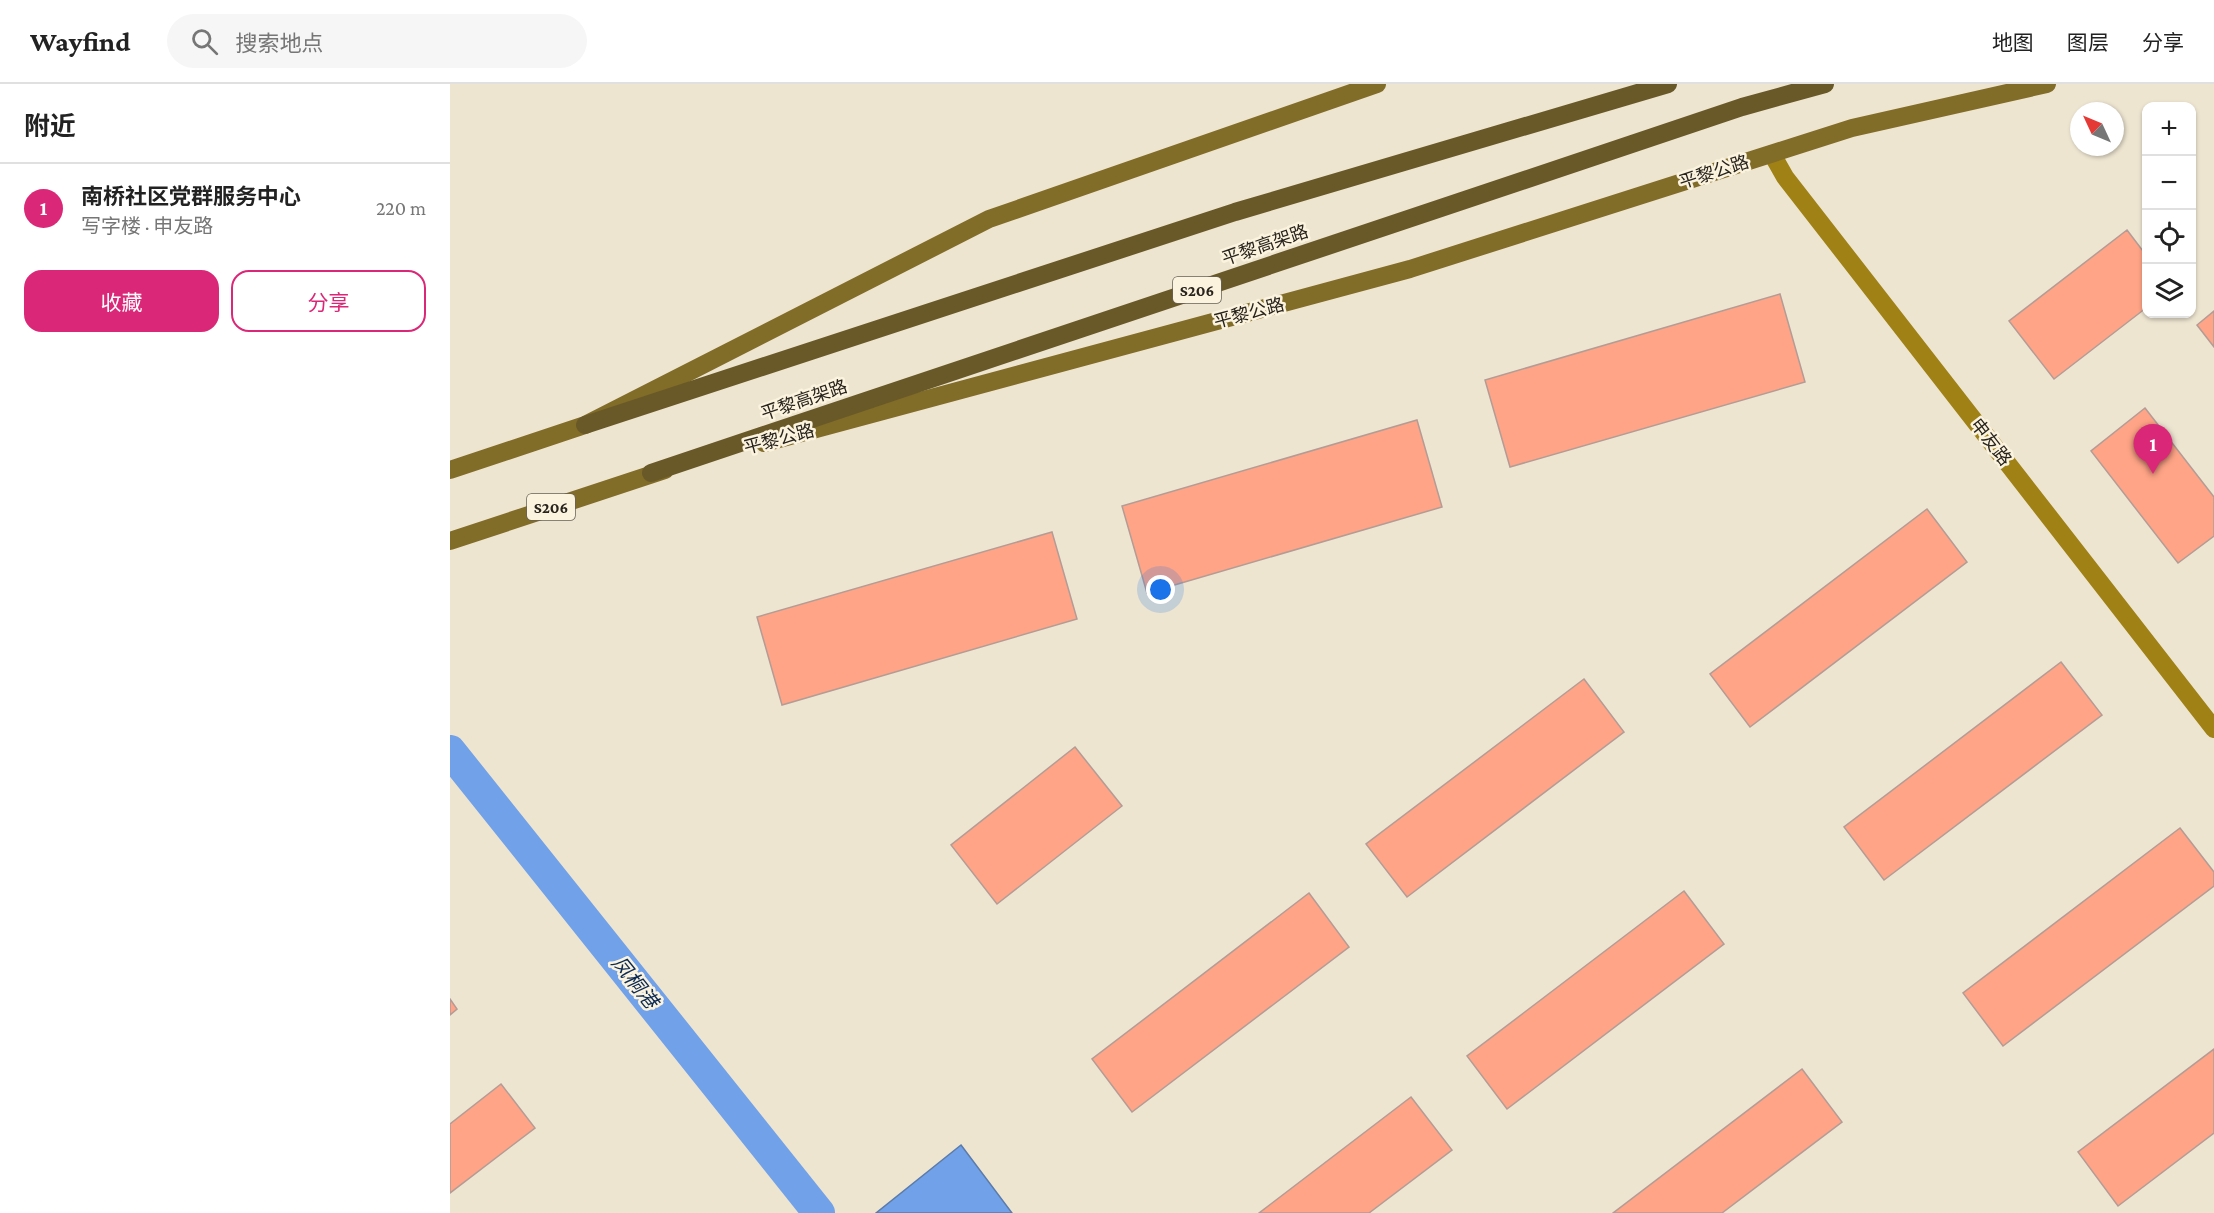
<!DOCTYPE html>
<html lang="zh">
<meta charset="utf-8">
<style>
:root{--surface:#fff;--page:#f6f6f6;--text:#222;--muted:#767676;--line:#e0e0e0;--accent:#db2777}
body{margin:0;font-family:"Crimson Pro","Noto Sans SC",serif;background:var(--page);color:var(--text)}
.controls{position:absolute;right:18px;top:18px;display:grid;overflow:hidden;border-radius:12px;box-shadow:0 2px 4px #0004}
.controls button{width:54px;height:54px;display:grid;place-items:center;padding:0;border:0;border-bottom:2px solid var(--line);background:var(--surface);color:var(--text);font:30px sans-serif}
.compass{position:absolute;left:1620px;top:18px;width:54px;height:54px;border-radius:50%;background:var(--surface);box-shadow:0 2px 4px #0004;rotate:314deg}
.you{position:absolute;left:711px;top:506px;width:21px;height:21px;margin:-15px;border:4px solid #fff;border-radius:50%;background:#1a73e8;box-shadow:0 0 0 9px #1a73e833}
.badge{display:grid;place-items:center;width:39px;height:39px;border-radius:50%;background:var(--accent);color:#fff;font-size:20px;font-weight:700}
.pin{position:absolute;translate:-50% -50px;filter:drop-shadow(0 2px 3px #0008)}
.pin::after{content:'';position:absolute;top:32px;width:21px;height:18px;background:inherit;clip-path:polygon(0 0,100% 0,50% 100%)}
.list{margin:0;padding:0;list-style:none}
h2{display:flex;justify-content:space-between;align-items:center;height:78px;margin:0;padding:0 24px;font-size:26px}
h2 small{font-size:20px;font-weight:400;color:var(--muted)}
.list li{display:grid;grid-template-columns:39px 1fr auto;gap:18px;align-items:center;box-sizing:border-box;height:90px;padding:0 24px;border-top:2px solid var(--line)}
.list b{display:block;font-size:22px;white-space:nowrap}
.list p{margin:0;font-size:20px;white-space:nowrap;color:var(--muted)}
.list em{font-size:20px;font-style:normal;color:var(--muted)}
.actions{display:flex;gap:12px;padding:18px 24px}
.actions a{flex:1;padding:14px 0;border:2px solid var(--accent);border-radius:18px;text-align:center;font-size:21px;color:var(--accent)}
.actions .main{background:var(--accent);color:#fff}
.icon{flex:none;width:33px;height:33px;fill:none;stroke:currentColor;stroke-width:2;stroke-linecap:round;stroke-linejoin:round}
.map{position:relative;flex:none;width:1764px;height:1129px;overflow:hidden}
header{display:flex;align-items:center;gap:36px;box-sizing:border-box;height:84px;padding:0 30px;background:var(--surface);border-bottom:2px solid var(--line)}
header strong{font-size:28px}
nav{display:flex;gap:33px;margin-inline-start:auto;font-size:21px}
.search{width:420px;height:54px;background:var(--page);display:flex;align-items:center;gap:15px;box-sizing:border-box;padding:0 21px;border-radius:33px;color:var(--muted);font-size:22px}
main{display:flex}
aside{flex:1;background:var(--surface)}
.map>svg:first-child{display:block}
.water{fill:#71a1e8;stroke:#5b7cab;stroke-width:1.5}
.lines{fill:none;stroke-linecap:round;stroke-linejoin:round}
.canal{stroke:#71a1e8;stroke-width:32}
.building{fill:#ffa486;stroke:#b39c95;stroke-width:1.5}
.secondary{stroke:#9f8115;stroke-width:18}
.primary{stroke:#816c28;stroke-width:18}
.highway{stroke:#695928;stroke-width:18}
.labels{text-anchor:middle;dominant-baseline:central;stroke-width:5;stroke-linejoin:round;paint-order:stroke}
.shield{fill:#fbf3de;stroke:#676257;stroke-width:1.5}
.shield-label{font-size:16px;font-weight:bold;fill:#28241d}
.street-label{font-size:18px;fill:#28241d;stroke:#fbf3de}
.water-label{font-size:20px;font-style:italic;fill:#0a2a56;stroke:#fbf3de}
</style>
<header>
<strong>Wayfind</strong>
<div class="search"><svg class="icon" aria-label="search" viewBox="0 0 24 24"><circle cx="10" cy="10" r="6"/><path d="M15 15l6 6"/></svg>搜索地点</div>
<nav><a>地图</a><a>图层</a><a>分享</a></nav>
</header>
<main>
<aside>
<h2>附近<small></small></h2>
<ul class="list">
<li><span class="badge">1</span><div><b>南桥社区党群服务中心</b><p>写字楼 · 申友路</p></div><em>220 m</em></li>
</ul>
<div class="actions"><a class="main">收藏</a><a>分享</a></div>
</aside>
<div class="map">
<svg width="1764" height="1129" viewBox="0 0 1764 1129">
<rect width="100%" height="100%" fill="#eee5d1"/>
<path class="water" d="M511,1061L562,1129H426Z"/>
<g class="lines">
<path class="canal" d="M0,667L369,1129"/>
</g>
<path class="building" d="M1677,146L1696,171V224L1604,295L1559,237Z
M1330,210L1355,298L1060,383L1035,296Z
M1764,227V263L1747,241Z
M1695,324L1764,413V452L1728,479L1641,367Z
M967,336L992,423L697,509L672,422Z
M1477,425L1517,478L1300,643L1260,590Z
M602,448L627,535L332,621L307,533Z
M1611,578L1652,631L1434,796L1394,743Z
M1134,595L1174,648L957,813L916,760Z
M625,663L672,722L547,820L501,761Z
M1730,744L1764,788V802L1553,962L1513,909Z
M1234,807L1274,860L1057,1025L1017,972Z
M859,809L899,863L682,1028L642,975Z
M0,915L7,925L0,931Z
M1764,965V1049L1668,1122L1628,1068Z
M1352,985L1392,1038L1272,1129H1163Z
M51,1000L85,1044L0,1109V1040Z
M961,1013L1002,1066L919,1129H809Z"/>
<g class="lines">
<path class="secondary" d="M1322,70L1335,93L1764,645"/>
<path class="primary" d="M314,359L960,185L1402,44L1597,0
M0,386L135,341L539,135L927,0
M0,457L215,386"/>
<path class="highway" d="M135,341L785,128L1218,0
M201,389L1292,23L1375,0"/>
</g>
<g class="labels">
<g class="shield">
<rect x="723" y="193" width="48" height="26" rx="4.5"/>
<rect x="77" y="410" width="48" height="26" rx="4.5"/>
</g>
<g class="shield-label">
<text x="747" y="206">S206</text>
<text x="101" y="423">S206</text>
</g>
<g class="street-label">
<text transform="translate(1264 88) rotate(-18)">平黎公路</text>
<text transform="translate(815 161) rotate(-19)">平黎高架路</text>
<text transform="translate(799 229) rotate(-15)">平黎公路</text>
<text transform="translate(354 316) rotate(-19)">平黎高架路</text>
<text transform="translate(329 355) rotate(-15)">平黎公路</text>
<text transform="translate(1541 358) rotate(52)">申友路</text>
</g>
<g class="water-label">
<text transform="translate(185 898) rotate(51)">凤桐港</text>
</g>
</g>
</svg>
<div class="controls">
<button>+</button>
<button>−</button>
<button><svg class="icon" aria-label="locate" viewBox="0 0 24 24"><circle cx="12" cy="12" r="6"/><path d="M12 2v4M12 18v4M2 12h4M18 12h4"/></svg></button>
<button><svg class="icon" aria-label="layers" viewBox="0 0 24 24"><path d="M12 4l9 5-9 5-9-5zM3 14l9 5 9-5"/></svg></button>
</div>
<svg class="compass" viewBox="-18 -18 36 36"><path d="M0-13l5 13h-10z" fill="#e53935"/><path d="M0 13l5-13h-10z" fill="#767676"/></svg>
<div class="you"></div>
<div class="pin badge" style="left:1703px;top:390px">1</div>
</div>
</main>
